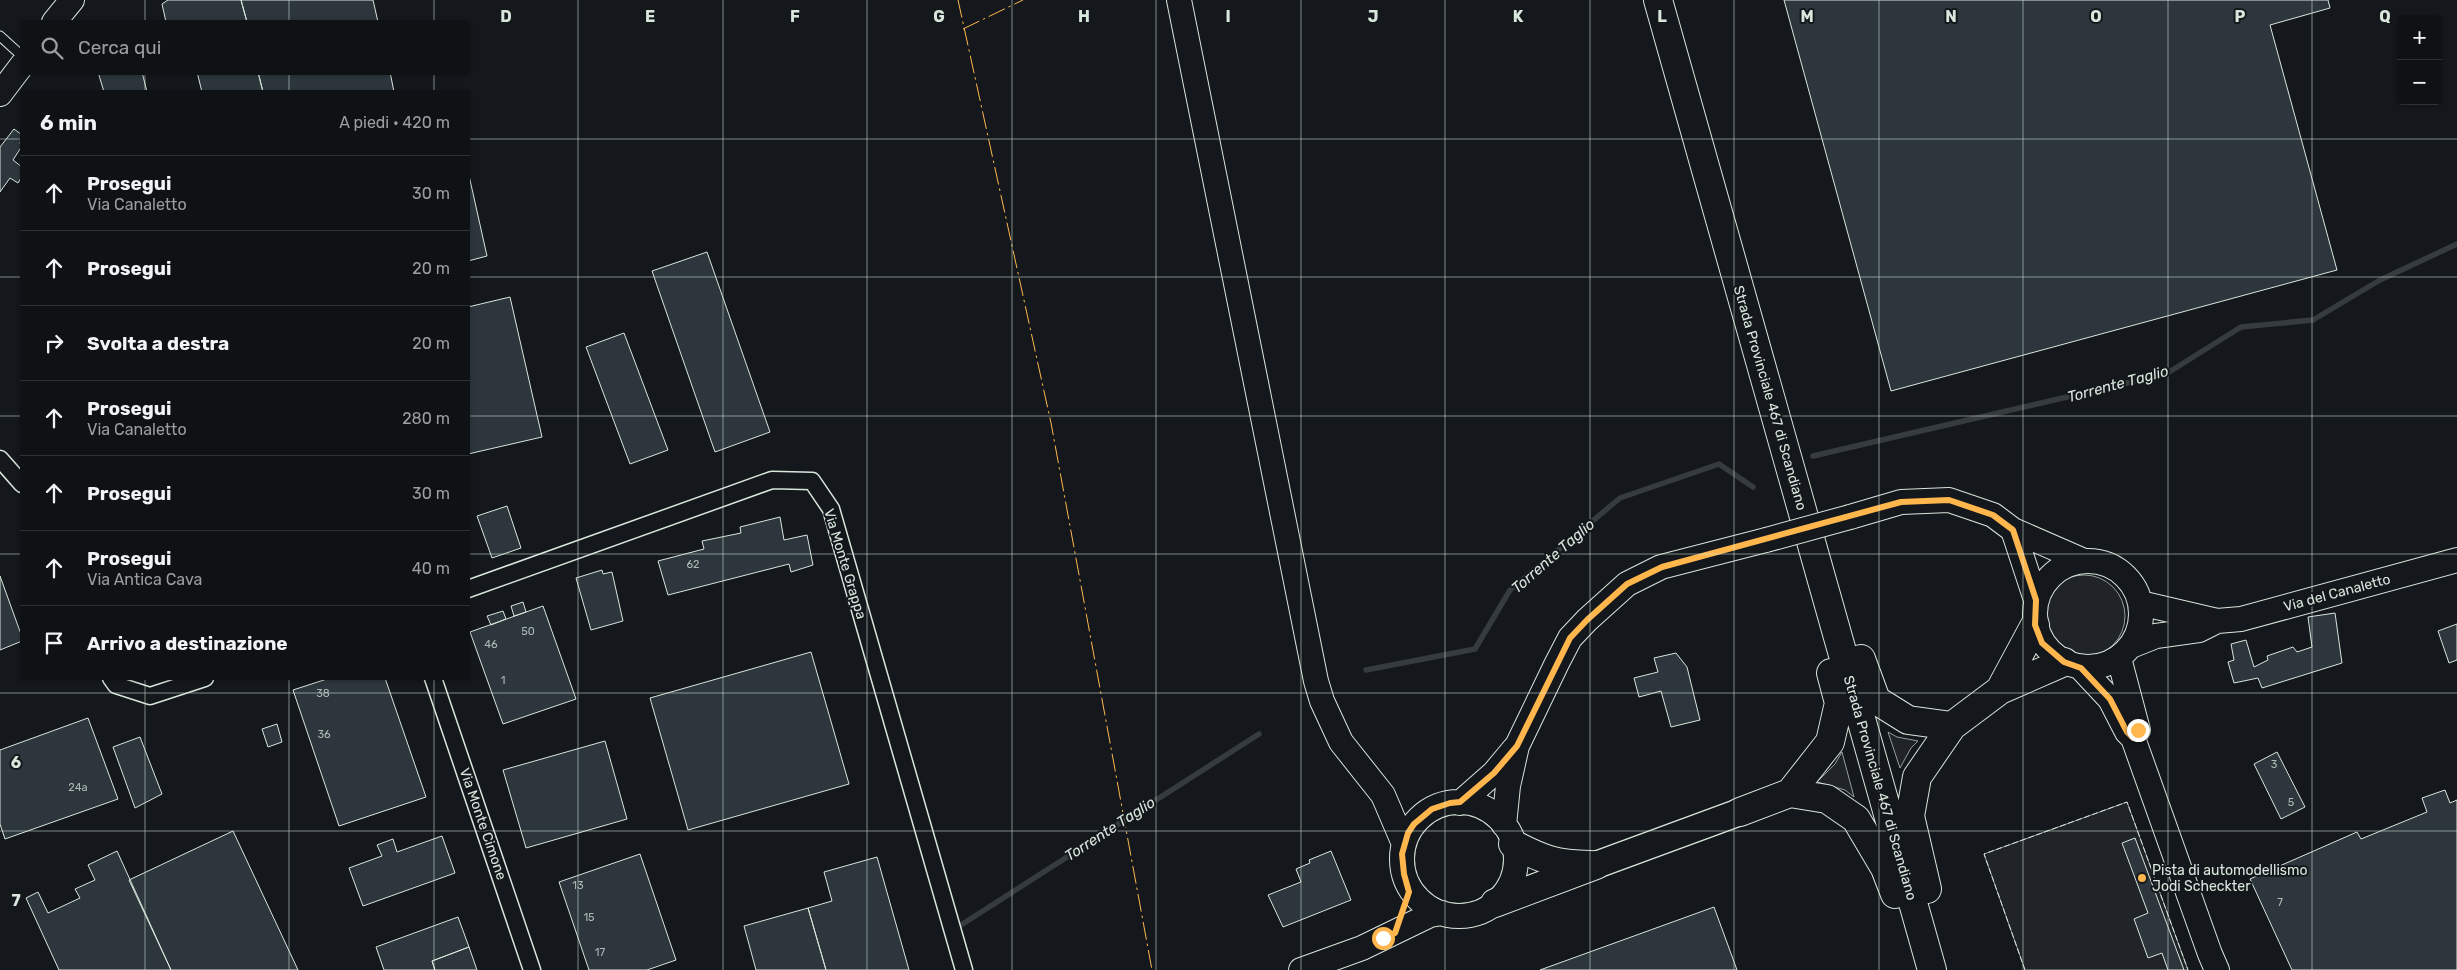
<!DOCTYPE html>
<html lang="it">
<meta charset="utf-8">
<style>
:root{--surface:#0f1215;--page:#181b1e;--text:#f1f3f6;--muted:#9b9ea0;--line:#2f3234}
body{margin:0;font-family:Rubik,sans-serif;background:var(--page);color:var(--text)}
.controls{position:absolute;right:15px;top:15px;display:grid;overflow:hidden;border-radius:5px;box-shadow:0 1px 4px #0004}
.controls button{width:45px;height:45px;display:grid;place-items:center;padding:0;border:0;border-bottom:1px solid var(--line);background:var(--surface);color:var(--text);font:25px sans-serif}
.stop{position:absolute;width:15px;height:15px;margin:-11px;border:4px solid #ffb74d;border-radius:50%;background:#fff}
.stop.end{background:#ffb74d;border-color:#fff;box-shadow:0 1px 5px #0008}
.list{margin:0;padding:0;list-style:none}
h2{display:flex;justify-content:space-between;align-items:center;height:65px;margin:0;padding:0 20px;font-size:21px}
h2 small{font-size:16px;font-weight:400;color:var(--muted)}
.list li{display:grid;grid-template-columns:32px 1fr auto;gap:15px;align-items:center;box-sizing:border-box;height:75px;padding:0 20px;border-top:1px solid var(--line)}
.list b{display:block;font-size:19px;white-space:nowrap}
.list p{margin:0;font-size:16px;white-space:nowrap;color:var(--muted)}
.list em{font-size:16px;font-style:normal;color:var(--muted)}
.icon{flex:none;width:28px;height:28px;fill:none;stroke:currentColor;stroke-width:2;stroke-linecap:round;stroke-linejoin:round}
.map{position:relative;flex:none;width:2457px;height:970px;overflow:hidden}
.search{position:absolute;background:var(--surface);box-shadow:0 1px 4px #0004;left:20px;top:20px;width:450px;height:55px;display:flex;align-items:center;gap:12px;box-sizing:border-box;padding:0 18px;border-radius:5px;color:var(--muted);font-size:19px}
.panel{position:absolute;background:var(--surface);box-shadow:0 1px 4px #0004;left:20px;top:90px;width:450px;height:590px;border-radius:5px}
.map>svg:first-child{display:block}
.green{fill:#202428;stroke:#939e99}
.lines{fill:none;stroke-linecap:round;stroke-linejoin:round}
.stream{stroke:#363b3e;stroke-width:5.5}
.building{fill:#2c363c;stroke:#d8e6dc}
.lane-casing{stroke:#d8e6dc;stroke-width:11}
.street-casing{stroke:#d8e6dc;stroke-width:19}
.secondary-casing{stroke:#d8e6dc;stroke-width:26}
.primary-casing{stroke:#d8e6dc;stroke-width:29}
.highway-casing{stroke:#d8e6dc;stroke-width:30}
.lane{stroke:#14181c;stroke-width:9}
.street{stroke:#14181c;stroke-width:16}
.secondary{stroke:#14181c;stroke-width:24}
.primary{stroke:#14181c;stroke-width:26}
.highway{stroke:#14181c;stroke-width:28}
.secondary-bridge-casing{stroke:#d8e6dc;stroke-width:26;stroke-linecap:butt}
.secondary-bridge{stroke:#14181c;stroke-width:24}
.fence{stroke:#d8e6dc;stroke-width:1;stroke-dasharray:6 2.5;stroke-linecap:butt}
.power{stroke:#ffb74d;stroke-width:1;stroke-dasharray:18 4 2.5 4;stroke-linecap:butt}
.route{stroke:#ffb74d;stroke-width:6}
.grid{fill:none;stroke:#d8e6dc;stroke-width:1;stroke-opacity:0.55}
.poi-dot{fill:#ffb74d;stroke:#14181c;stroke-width:2}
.labels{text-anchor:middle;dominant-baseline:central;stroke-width:4;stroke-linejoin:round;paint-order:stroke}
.number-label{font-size:11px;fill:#adbab4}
.street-label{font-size:14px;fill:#d8e6dc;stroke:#14181c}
.poi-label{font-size:14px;fill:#d8e6dc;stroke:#14181c;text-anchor:start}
.water-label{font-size:15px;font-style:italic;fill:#d8e6dc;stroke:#14181c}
.grid-label{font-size:16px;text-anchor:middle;font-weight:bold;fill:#d8e6dc;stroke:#14181c;stroke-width:4;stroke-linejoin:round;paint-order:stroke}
</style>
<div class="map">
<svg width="2457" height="970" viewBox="0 0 2457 970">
<rect width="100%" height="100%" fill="#14181c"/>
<path class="green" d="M2043 616a41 41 0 1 1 82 0a41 41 0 1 1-82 0Z
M1888,732L1897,737L1918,741L1911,748L1900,768Z
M1842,752L1854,797L1845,790L1817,782L1835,764Z
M2127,802L2188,970H2025L1984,854Z"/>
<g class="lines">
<path class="stream" d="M1813,456L2166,374L2241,327L2313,320L2380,280L2457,244
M1366,670L1475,649L1510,590L1620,498L1719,464L1753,487
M961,925L1259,734"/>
</g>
<path class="building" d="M168,0H241L247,22H166L162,4Z
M241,0H373L378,22H247Z
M1784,0H2328L2330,8L2270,25L2337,270L1891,391Z
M98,72H142L147,92H104Z
M197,72H258L263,92H202Z
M258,72H390L394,92H263Z
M14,129L22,135L20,143L22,146L13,160L22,167V176L18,183L10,178L0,192V147Z
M468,171L487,256L468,261Z
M707,252L770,432L715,452L652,271Z
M510,297L542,437L468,454V307Z
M624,333L668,450L630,464L586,347Z
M507,506L521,548L492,558L477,516Z
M780,517L784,540L807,535L813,565L791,572L789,564L668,595L658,561L704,549L702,541L741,533L740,527Z
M602,570L603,574L612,572L623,621L591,630L576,578Z
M0,576L22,637V641L0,650Z
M523,602L526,612L514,616L511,606Z
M543,606L576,699L503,724L470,632Z
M503,611L506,619L491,625L487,616Z
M2335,613L2342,663L2262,688L2258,678L2234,683L2228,662L2234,660L2231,644L2246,640L2254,667L2268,660L2267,656L2293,647L2297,652L2312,647L2308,617Z
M2457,624V660L2449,663L2438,631Z
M811,652L849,784L688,830L650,698Z
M1676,653L1687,667L1700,720L1671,727L1661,691L1639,697L1634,678L1658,672L1654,658Z
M330,678H385L426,797L339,826L293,690Z
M88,718L118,799L5,839L0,824V750Z
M277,724L282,742L268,747L262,729Z
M140,737L162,794L135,808L113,747Z
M605,741L627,819L526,848L503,770Z
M2277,752L2305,807L2281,819L2254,764Z
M2445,790L2450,803L2457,800V970H2292L2250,879L2357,832L2361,839L2427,812L2422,798Z
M233,831L298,970H171L129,880Z
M442,836L455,873L363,906L349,868L382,856L377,845L393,839L397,852Z
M2135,838L2184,970H2168L2162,953L2148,958L2134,919L2148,913L2122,843Z
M117,851L171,970H59L26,898L38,892L48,913L80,898L75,889L95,880L88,865Z
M1331,851L1351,900L1283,927L1268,895L1301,882L1296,869L1310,863L1309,860Z
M640,854L676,960L647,970H589L559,882Z
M877,857L909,970H826L808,908L832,901L824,872Z
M1714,907L1737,970H1540Z
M808,908L826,970H756L744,926Z
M458,917L469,947L432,961L435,970H384L376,947Z
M469,947L477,970H435L432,961Z"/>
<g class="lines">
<defs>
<path id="lane" d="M0,36L22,56"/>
<path id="street" d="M0,459L22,484
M468,589L772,480L812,481L831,509L964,970
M111,678L116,685L150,696L205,678
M433,678L532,970"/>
<path id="secondary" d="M1179,0L1316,681L1322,701L1341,742L1383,795L1404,844
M54,22L72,0
M0,94L22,65
M1850,517L1901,502L1949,500L1993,515L2013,530L2084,561
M2013,530L2036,600
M2035 614a53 53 0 1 1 106 0a53 53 0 1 1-106 0Z
M2140,603L2217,621L2241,619L2457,560
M2131,646L2156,636L2199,630L2217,621
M2119,658L2138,730L2135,734
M2081,668L2110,699L2127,732L2133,738L2210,954L2217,970
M1402 859a57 57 0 1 1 114 0a57 57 0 1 1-114 0Z
M1460,803L1494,773L1514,749
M1504,825L1508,786L1517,746L1557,663L1570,638L1587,620L1627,584L1661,567L1766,540
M1301,970L1362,948L1430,915L1442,913"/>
<path id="primary" d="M1596,865L1740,812"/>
<path id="highway" d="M1658,0L1932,970
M1861,659L1876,700L1908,720L1952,726
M2000,690L2035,625
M1790,793L1830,742L1839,703L1831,673
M1740,812L1790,793L1827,799L1856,819L1885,868L1895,894
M1513,844C1543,860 1556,864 1590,865
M1927,889L1910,816L1917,777L1952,726L2000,690L2064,662
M1495,903L1596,865"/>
</defs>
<use href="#lane" class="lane-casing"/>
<use href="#street" class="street-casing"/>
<use href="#secondary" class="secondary-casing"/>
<use href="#primary" class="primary-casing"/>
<use href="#highway" class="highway-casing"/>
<use href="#lane" class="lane"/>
<use href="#street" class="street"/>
<use href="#secondary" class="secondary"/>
<use href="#primary" class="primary"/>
<use href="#highway" class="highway"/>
<defs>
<path id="secondary-bridge" d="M1766,540L1850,517"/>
</defs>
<use href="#secondary-bridge" class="secondary-bridge-casing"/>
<use href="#secondary-bridge" class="secondary-bridge"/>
<path class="fence" d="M2025,970L1984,854L2127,802L2188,970"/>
<path class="power" d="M958,0L1051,423L1152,970
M963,29L1023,0"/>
</g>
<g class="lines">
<path class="route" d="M1383,938L1395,933L1409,892L1404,874L1402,854L1408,833L1414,824L1432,809L1450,803L1460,802L1494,773L1517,746L1570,638L1587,620L1627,584L1662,567L1901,502L1949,500L1993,515L2013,530L2036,600L2035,625L2042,643L2064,662L2081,668L2110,699L2127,732L2133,738L2138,730"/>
</g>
<path class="grid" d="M145,0V22M289,0V22M434,0V22M578,0V970M723,0V970M867,0V970M1012,0V970M1156,0V970M1301,0V970M1445,0V970M1590,0V970M1734,0V970M1879,0V970M2023,0V970M2168,0V970M2312,0V970M145,72V92M289,72V92M434,72V92M0,139H22M468,139H2457M0,277H22M468,277H2457M0,416H22M468,416H2457M0,554H22M468,554H2457M145,678V970M289,678V970M434,678V970M0,693H2457M0,831H2457"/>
<circle class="poi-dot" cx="2142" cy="878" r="5"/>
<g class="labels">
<g class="number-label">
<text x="693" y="564">62</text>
<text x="528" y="631">50</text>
<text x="491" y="644">46</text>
<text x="503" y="680">1</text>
<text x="323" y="693">38</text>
<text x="324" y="734">36</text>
<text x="2274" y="764">3</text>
<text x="78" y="787">24a</text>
<text x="2291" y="802">5</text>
<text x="578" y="885">13</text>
<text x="2280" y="902">7</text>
<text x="589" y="917">15</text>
<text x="600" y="952">17</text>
</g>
<g class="street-label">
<text transform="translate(1770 398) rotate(74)">Strada Provinciale 467 di Scandiano</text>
<text transform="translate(845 564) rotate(73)">Via Monte Grappa</text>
<text transform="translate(2337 593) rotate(-15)">Via del Canaletto</text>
<text transform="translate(1880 788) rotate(74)">Strada Provinciale 467 di Scandiano</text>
<text transform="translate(483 824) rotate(71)">Via Monte Cimone</text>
</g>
<g class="poi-label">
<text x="2152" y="870">Pista di automodellismo<tspan x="2152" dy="16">Jodi Scheckter</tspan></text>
</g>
<g class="water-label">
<text transform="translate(2118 384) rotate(-15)">Torrente Taglio</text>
<text transform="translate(1553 556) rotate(-41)">Torrente Taglio</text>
<text transform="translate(1110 829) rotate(-33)">Torrente Taglio</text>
</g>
</g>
<g class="grid-label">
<text x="506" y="22">D</text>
<text x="650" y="22">E</text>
<text x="795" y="22">F</text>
<text x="939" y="22">G</text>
<text x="1084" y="22">H</text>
<text x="1228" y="22">I</text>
<text x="1373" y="22">J</text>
<text x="1518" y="22">K</text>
<text x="1662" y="22">L</text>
<text x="1807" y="22">M</text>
<text x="1951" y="22">N</text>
<text x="2096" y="22">O</text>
<text x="2240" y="22">P</text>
<text x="2385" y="22">Q</text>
<text x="16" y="768">6</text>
<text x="16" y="906">7</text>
</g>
</svg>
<div class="controls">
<button>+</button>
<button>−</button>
</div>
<div class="stop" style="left:1383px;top:938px"></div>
<div class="stop end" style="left:2138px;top:730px"></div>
<div class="search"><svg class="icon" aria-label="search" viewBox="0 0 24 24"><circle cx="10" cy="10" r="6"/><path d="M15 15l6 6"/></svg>Cerca qui</div>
<section class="panel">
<h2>6 min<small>A piedi · 420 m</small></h2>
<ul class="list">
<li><svg class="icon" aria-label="ahead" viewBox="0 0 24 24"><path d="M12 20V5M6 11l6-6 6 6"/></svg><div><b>Prosegui</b><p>Via Canaletto</p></div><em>30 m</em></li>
<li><svg class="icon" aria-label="ahead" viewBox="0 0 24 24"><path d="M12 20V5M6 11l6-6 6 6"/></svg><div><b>Prosegui</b></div><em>20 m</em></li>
<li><svg class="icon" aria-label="right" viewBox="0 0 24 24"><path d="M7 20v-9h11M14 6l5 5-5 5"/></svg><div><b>Svolta a destra</b></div><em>20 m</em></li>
<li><svg class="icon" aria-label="ahead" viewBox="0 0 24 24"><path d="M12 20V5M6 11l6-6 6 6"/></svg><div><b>Prosegui</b><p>Via Canaletto</p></div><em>280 m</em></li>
<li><svg class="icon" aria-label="ahead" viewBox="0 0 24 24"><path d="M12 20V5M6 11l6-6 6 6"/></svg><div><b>Prosegui</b></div><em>30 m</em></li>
<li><svg class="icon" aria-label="ahead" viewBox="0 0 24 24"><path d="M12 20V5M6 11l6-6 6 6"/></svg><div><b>Prosegui</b><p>Via Antica Cava</p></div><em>40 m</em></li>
<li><svg class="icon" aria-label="arrive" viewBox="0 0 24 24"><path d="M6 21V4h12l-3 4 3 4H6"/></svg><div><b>Arrivo a destinazione</b></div></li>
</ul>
</section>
</div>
